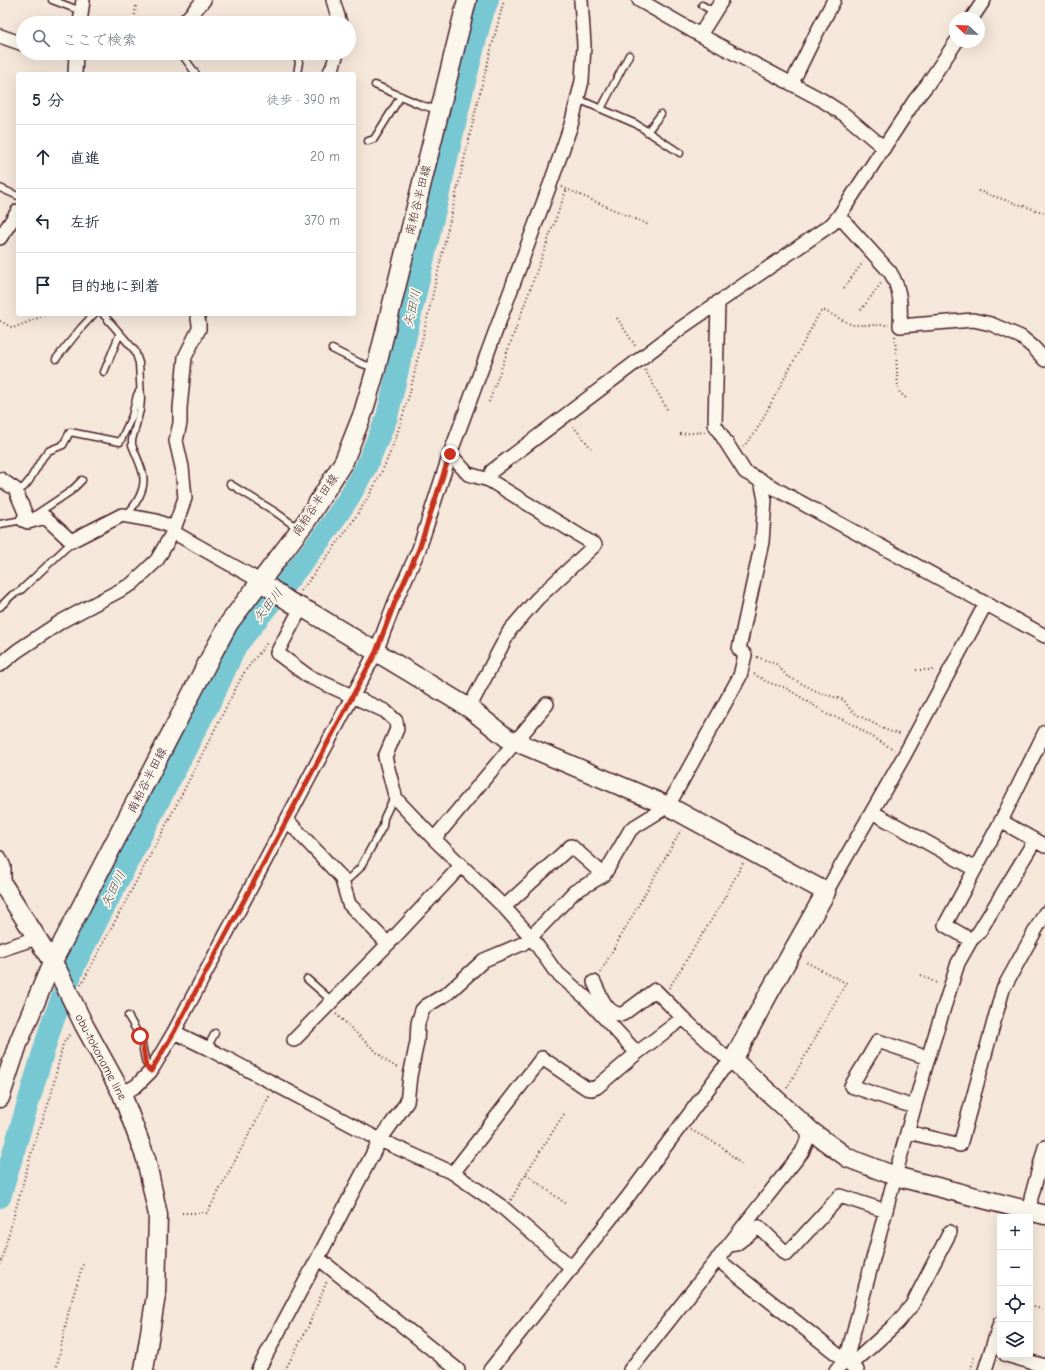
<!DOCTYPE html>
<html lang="ja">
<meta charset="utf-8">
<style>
:root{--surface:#fff;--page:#f2f2f3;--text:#1f2937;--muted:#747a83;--line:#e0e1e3}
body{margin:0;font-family:"Comic Neue","Klee One",sans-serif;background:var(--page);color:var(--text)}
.controls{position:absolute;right:12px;bottom:12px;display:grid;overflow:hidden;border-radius:4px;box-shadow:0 4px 16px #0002}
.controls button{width:36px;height:36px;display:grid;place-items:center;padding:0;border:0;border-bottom:1px solid var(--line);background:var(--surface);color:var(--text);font:20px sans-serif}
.compass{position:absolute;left:949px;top:12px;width:36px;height:36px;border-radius:50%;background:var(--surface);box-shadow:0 4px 16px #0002;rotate:293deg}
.stop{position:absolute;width:12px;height:12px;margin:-9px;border:3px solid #c8321e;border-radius:50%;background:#fff}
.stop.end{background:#c8321e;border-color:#fff;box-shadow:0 1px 4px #0008}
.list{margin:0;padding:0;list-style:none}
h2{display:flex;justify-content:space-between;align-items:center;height:52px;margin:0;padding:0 16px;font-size:17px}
h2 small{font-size:13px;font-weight:400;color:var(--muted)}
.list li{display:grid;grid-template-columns:26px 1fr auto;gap:12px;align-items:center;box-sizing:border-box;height:64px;padding:0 16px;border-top:1px solid var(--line)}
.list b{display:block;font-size:15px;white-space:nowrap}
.list em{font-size:13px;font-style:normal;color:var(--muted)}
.icon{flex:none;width:22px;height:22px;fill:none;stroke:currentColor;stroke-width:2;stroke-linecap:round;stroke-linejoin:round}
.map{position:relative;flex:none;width:1045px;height:1370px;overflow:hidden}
.search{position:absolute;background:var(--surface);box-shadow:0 4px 16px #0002;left:16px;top:16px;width:340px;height:44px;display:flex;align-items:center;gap:10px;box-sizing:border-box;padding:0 14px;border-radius:22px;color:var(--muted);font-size:15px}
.panel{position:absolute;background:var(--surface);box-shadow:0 4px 16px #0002;left:16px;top:72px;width:340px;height:244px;border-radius:4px}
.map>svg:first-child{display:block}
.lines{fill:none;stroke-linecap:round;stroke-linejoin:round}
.river{stroke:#78c8d3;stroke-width:22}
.lane-casing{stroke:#4a1f2b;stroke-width:9}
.street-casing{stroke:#4a1f2b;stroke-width:16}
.secondary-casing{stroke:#4a1f2b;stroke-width:21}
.path{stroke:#4a1f2b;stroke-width:2;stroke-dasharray:1 3;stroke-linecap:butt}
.lane{stroke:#fbf7ec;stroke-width:6}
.street{stroke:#fbf7ec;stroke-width:13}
.secondary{stroke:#fbf7ec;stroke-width:18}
.route{stroke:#c8321e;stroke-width:5}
.labels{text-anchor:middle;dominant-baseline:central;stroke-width:3.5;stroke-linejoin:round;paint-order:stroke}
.street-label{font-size:12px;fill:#4a1f2b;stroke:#fbf7ec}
.water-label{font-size:13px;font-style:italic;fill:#58525d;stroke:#fbf7ec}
</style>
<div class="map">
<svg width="1045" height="1370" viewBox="0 0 1045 1370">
<rect width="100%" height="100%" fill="#f5e7da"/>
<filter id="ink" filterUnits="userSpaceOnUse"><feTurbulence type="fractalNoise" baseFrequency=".025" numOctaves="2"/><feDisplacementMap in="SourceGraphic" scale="8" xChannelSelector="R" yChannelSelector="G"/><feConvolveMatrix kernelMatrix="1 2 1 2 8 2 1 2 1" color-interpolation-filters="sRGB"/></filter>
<g filter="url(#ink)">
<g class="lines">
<path class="river" d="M0,1197L51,1026L76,962L215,692L236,646L324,535L348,499L366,467L387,417L463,89L482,15L488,0"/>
<defs>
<path id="lane" d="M52,0L81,11
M702,5L714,12
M181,53L196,74
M296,53L299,62L297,74
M375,85L421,105L438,110
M577,101L585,102L636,124L680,153
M601,109L629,55
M647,132L661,114
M368,141L374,139L401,96
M0,188L18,196
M103,314L130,345L135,351L139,363L141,399L140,410L132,440V445C135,453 142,467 143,475C146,490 135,506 126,515
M332,349L360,363L374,368
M56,359L81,328L94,314
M104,372L120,333
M230,484L274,511L299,529
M15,491L24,487L29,481L43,457L48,451L63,445L70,432L120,442L132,416L137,395L140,390
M35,515L71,491L82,480
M0,524L23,520
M0,607L12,595L20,591L71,543V541
M343,884L360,868L383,826L384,818L392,801L396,799
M307,979L332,1001
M128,1016C132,1023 136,1029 139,1036C145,1047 142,1062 151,1071
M207,1048L215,1033"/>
<path id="street" d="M333,0L340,23
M639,0L700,35L822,100L845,115L884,148
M972,18L984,0
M80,23L83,0
M183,23L204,0
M700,35L722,0
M0,36L23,44
M75,74L76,53
M329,74L333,66L337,53
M792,83L815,36L834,0
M839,216L890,272C901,289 901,306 900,326L973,320L991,324L1021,337L1033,347L1045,360
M0,238L18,211
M718,302L715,425L745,472L1045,636
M450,454L468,474L489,480L492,471L681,328L832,224L839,216L915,100L927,85L956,42
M0,479L15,489L26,515L23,520L28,522L45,517L71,541L122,515L156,521L174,528
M173,532L260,581
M301,608L277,653L308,676L385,711L396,721L397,729L385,757L396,799L434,839L504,907L531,937L555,971L586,998L637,1053
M0,665L17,651L62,621L132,584L157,560L173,532L185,498L182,467L176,441L180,423V408L185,357L199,329V324L197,314
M469,708L510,630L537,599L595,545L489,480
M872,812L975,869
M287,820L341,877L349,904L388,944
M1001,821L1045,732
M434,839L547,704
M0,858L4,867V884
M826,892L904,756L986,603
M504,907L571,846L604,875
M971,940L979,932L1035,840
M0,950L36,938
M594,982C600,995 607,1016 623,1014L655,990L683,1018
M174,1032L207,1048L380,1140L453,1173L501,1206L572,1268
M294,1040L388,944L461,866
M122,1094L136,1086L151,1071L174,1032L376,652L395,602L419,549L450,454L551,182L571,125L582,81L584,45L581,0
M914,1107L851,1086L878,1041L928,1058
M908,1132L960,1145L1003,989L1045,913
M453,1173L542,1058L586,1088L592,1089L597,1087L637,1053L683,1018L723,1055L733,1060L722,1070L627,1198L490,1370
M1029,1217L1031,1198L1045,1147
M731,1245L736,1244L759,1227L787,1254L840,1196L886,1211
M318,1258L458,1370
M717,1259L857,1370
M1006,1355L1045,1366
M851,1365L897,1323L912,1305L950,1232
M258,1370L318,1258L380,1140L407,1102L410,1076L417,1042L418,1023L422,1010L426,1006L448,993L484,960L522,944L531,937L574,892L604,875L631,829L668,806L740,676L745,655L739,649L762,542L765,500L761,480
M630,1370L802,1152L811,1131
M836,1370L845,1360L849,1349L895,1176L928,1058L958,963L971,940L945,925L1001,821L1045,846
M985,1370L1000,1323"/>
<path id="secondary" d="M260,581L290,602L310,612L469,708L507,738L668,806L826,892
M0,880L58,971L84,1025L122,1094L146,1159L158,1215L156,1295L144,1370
M826,892L769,993L733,1060L811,1131L848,1158L895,1176L1045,1215
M0,1098L19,1041L52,963L210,658L229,623L307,520L344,461L363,413L376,369L467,0"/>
</defs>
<use href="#lane" class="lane-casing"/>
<use href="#street" class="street-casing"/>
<use href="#secondary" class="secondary-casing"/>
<path class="path" d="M134,23L136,5
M562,187L649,225
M978,191L1045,213
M844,288L863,262
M861,310L882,282
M617,318L636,347
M0,321L13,328L48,314
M895,336L898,389L900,393L906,398
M645,370L668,411
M489,402L567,188
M573,426L591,448
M680,434L705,432
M743,447L755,433L820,312L825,311L852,325H889
M301,591C328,555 356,521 377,481C392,453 401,422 410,392L478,100L504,0
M757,657L776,664L787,676L818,692L844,700L850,709L856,714L886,730L902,735
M916,670H935
M754,674L767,682L786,688L818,708L828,715L842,719L853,725L894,750
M600,973L681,830
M921,975L938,984
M81,985L161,835L240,680L245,671L267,643
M669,988L720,906L743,863
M336,1014L385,1060L399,1069
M787,1088L846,983L804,961
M691,1130L721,1146L741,1164
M526,1174L565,1203
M511,1200L523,1178L564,1114
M182,1213H207L270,1095
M0,1265L32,1151L50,1099L63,1044L68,1036L71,1034
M1030,1306L1045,1310
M56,1370L69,1310L83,1264
M285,1370L308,1327L327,1281
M971,1370L974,1356"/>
<use href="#lane" class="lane"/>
<use href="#street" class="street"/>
<use href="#secondary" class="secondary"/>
</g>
</g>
<g class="lines" filter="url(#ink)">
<path class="route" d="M140,1036L143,1047L146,1067L151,1071L174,1032L376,652L395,602L419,549L450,454"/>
</g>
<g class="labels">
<g class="street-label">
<text transform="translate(418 200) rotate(-76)">南粕谷半田線</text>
<text transform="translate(315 505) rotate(-56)">南粕谷半田線</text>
<text transform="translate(147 780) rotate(-63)">南粕谷半田線</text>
<text transform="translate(101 1057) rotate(62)">obu-tokoname line</text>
</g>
<g class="water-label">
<text transform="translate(412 308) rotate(-77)">矢田川</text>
<text transform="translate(268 605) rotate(-52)">矢田川</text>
<text transform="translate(113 889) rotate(-63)">矢田川</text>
</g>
</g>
</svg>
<div class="controls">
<button>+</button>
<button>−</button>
<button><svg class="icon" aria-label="locate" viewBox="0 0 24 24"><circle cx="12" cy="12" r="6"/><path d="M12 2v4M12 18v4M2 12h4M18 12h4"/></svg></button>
<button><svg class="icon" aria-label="layers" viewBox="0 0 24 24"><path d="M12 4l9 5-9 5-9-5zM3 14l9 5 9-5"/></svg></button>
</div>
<svg class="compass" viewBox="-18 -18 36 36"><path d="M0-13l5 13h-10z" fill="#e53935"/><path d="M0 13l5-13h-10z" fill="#747a83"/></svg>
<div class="stop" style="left:140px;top:1036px"></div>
<div class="stop end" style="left:450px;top:454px"></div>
<div class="search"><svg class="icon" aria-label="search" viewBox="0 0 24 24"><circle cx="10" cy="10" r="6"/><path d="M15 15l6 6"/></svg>ここで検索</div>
<section class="panel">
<h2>5 分<small>徒歩 · 390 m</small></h2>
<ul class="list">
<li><svg class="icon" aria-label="ahead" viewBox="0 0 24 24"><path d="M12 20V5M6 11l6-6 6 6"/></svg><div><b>直進</b></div><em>20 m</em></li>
<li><svg class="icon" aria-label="left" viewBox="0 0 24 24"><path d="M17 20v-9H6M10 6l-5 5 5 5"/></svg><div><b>左折</b></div><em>370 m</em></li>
<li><svg class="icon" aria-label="arrive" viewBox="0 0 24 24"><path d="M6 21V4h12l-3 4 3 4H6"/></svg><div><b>目的地に到着</b></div></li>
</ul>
</section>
</div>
